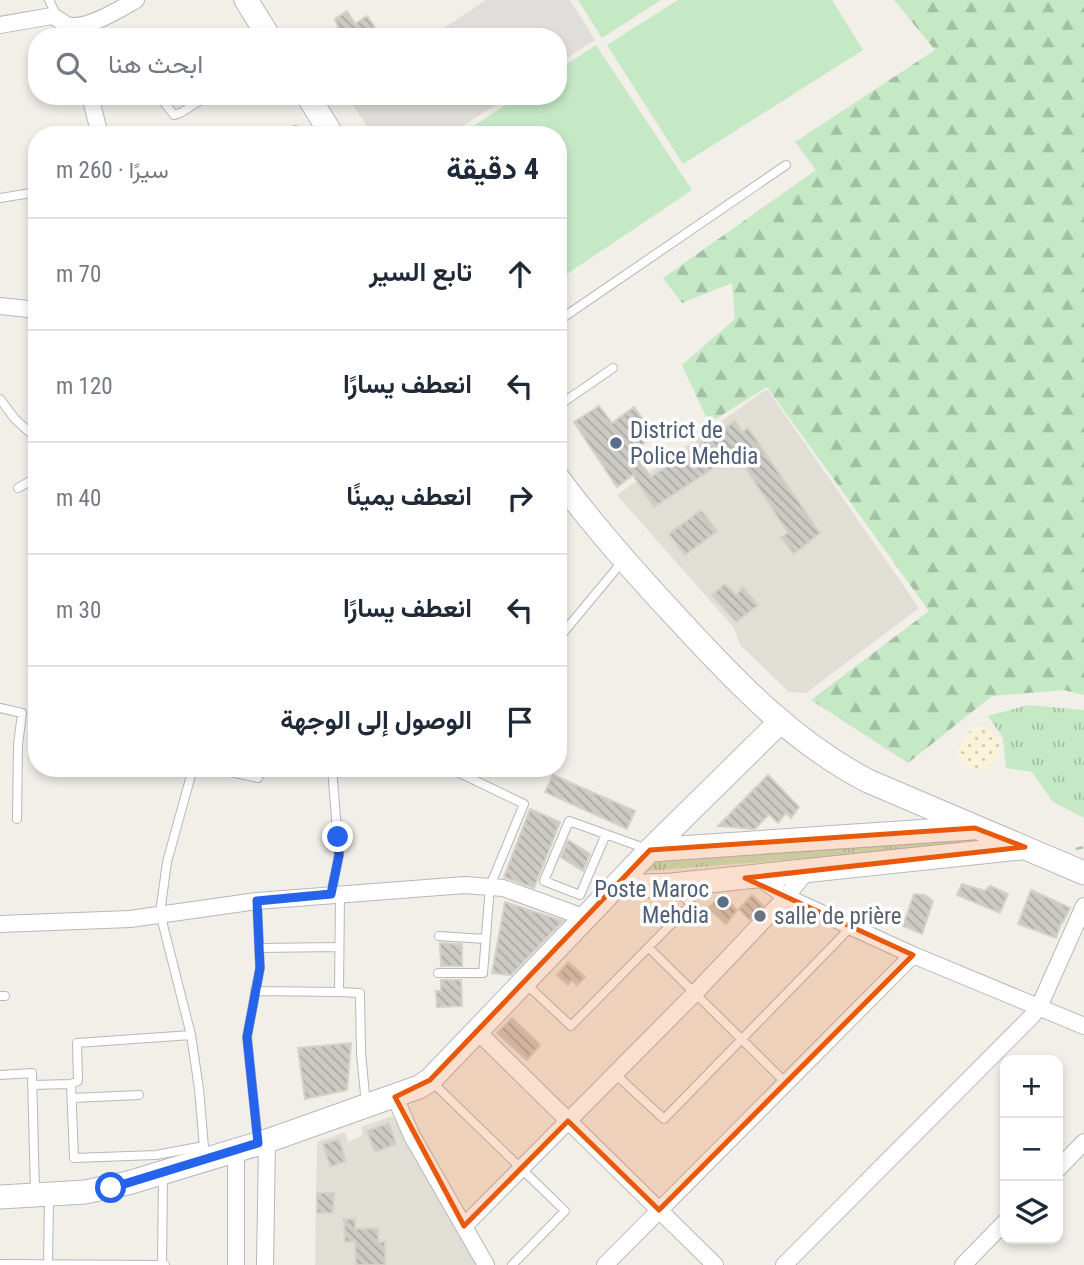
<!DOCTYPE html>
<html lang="ar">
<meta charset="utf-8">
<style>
:root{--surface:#fff;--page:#f2f2f3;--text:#1f2937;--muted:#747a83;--line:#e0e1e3}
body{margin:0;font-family:"Roboto Condensed",Vazirmatn,sans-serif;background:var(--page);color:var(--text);direction:rtl}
.controls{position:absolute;right:21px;bottom:21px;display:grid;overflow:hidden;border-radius:14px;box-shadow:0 4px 10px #0003}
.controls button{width:63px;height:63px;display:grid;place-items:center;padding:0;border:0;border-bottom:2px solid var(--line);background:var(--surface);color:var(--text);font:35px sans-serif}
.stop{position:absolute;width:21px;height:21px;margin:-16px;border:5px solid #2563eb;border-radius:50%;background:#fff}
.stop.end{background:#2563eb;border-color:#fff;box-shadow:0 2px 7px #0008}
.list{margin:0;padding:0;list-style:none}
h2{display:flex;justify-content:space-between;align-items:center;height:91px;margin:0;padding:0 28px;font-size:30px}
h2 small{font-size:23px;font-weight:400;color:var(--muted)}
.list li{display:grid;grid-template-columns:46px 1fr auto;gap:21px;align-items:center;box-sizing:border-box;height:112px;padding:0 28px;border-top:2px solid var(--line)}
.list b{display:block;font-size:26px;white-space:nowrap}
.list em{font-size:23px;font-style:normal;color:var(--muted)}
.icon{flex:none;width:38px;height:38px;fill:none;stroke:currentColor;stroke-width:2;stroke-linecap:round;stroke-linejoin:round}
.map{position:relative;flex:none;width:1084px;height:1265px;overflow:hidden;direction:ltr}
.search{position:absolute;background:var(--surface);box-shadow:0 4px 10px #0003;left:28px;top:28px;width:539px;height:77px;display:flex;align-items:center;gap:18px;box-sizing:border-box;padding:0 24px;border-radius:28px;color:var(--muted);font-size:26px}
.panel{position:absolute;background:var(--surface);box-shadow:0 4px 10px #0003;left:28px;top:126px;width:539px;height:651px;border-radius:28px;direction:rtl}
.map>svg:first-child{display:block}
.industrial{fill:#e0deda}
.education{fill:#e1ded6}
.grass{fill:url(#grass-tufts)}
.forest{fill:url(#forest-firs)}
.sand{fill:url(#sand-dots)}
.pitch{fill:#c5e8c5}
.building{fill:url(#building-back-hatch);stroke:#d6d1c6;stroke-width:2}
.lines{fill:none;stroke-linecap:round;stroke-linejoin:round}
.lane-casing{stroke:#b5b8bc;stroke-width:10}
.street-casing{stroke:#b5b8bc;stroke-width:18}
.secondary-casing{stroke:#b6babf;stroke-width:25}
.path{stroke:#9cc7a9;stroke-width:2.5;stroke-dasharray:7 3.5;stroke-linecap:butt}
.lane{stroke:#fff;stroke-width:8}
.street{stroke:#fff;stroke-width:16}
.secondary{stroke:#fff;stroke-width:23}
.route{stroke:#2563eb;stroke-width:9}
.marked{fill:#e8590c;fill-opacity:0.2;stroke:#e8590c;stroke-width:5;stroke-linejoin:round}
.service-dot{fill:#5c6f8a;stroke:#fff;stroke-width:2.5}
.worship-dot{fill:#6b7280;stroke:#fff;stroke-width:2.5}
.labels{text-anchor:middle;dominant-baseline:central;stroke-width:7;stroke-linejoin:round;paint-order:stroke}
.service-label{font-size:23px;fill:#4e5e75;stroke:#fff;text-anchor:start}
.worship-label{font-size:23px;fill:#5b616d;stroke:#fff;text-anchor:start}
</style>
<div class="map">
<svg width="1084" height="1265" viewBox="0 0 1084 1265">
<defs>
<pattern id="grass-tufts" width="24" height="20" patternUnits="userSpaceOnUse" patternTransform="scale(1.75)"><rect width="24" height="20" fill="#c5e8c5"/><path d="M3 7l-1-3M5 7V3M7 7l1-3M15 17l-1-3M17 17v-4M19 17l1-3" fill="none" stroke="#a3c0a4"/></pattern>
<pattern id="forest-firs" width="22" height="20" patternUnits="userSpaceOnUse" patternTransform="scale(1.75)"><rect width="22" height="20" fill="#c5e8c5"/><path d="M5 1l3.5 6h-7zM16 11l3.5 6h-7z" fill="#a3c0a4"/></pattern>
<pattern id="sand-dots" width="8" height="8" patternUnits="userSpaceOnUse" patternTransform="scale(1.75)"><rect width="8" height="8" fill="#fbf3d9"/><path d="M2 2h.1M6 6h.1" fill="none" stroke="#cec8b4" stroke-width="1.8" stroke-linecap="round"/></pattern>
<pattern id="building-back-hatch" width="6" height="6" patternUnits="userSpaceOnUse" patternTransform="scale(1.75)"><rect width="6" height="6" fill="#cccac5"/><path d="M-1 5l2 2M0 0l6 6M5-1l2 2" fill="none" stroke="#a9a8a4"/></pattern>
</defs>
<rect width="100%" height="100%" fill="#f1efe8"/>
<path class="industrial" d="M486,0H570L595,40L558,64V37H430Z
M347,96H509L449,135H373Z"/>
<path class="education" d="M767,389L919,608L806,693L789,692L740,645L734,628L617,495Z
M393,1116L477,1265H315L317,1142L345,1132L348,1142L363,1135L361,1127Z"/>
<path class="grass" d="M1028,705L1084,710V818L1053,802L1032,772L1006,768L1003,738L988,716Z
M954,838L963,842L960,846L647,871L655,861Z"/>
<path class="forest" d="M894,0H1084V695L1064,690L992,696L908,763L811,700L929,611L767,387L709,423L682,365L735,319L732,283L682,303L663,278L816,170L795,142L935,50Z"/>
<path class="sand" d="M982,726C1028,746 972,798 956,752C963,741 968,728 982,726Z"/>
<path class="pitch" d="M578,0H661L602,38Z
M678,0H832L863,50L683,164L607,45Z
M596,45L692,190L558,280V135H460L519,96H558V70Z"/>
<path class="building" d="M347,11L355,24L367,16L374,26L377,37H322L338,27L335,19Z
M599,406L612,423L634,407L654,435L633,452L651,477L735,421L742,432L748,428L820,533L794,554L781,537L788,533L736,453L654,507L633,475L617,487L574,422Z
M701,510L717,531L685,555L669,534Z
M725,584L736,595L743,587L758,605L736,622L712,595Z
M553,775L635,811L627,829L545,792Z
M768,775L799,807L791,818L786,813L778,823L769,814L755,829L718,826Z
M530,809L560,822L534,888L504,877Z
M568,840L590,854L583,871L561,857Z
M962,884L985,891L990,886L1008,894L1000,913L957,895Z
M1031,890L1070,908L1063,922L1061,923L1056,938L1018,924Z
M914,894L925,895L933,901L922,934L903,926Z
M752,895L763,906L750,920L739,909Z
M719,898L726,899L737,910L726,924L708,908Z
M505,902L563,921L511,975L492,973Z
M440,943L462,944V966H441Z
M568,962L585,977L577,985L572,980L568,985L557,975Z
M441,980H461L462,1006L437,1007L436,991H441Z
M512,1018L540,1045L527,1060L497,1033Z
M351,1043L347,1090L305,1099L298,1048Z
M389,1123L396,1144L375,1152L367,1131Z
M339,1139L346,1161L330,1167L323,1144Z
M317,1193H334L333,1213H317Z
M344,1219H355V1229L378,1228V1242H385V1265H356L355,1241L345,1242Z"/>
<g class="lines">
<defs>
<path id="lane" d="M49,0L57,16
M159,96L174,115C186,113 194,101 205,99C217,97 224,103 234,96
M293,135L295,130
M0,198L37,192
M558,321L786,165
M0,399L15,419L37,439
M558,406L613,368
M18,488L37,477
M558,639L622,562
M0,708L22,713L18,745L17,819
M193,768L167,862L160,913L191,1035L199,1089L205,1159
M213,768L258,778L261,768
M606,834L580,895L544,881L569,821L647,849
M331,894L339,855L332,768
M340,894L339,992L360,993L361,1053L366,1105
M257,901L260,968L247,1037L258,1141
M439,936L485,939
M259,948L339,947
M649,948L785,1082
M438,973H483L490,886L524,804L449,768
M524,982L571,1026L691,904L676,890
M255,991L339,992
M0,996H5
M615,1074L664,1119L852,926
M0,1075L32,1073L35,1192
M432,1082L565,1211L512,1265
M71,1084L78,1081L77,1043L191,1035
M32,1085L71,1084L74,1158L156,1155L204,1146
M72,1098L139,1095
M0,1264L165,1265
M48,1265L49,1197
M162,1265L163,1176"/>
<path id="street" d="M0,25L52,16C58,18 62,23 67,25C85,31 120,9 136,0
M90,96L100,135
M0,306L37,310
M759,877L786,897L913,955L1084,1026
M0,924L130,919L257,901L465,885L503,888L586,918
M477,1031L715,1265
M395,1097L412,1136L486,1265
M1058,1169L1084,1142
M464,1226L695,993L786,897L806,872
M236,1265V1150
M265,1265L267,1141
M605,1265L913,955
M784,1265L1032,1016L1039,1007L1084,906
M963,1265L1005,1222"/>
<path id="secondary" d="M246,0L269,37
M308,96L332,135
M558,478C595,528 636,574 679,620C736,682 793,742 868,781L1084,873
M650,850L972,828
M616,887L672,885L1020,848
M0,1197L85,1192L128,1183L267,1141L419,1087L430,1080L477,1031L650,850L780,722"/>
</defs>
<use href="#lane" class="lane-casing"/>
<use href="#street" class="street-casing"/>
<use href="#secondary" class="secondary-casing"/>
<path class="path" d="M1076,849L1084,847"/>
<use href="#lane" class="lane"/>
<use href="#street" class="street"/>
<use href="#secondary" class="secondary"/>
</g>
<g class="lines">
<path class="route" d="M111,1188L258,1143L247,1037L260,968L257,901L331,894L339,855L338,837"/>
</g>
<path class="marked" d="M975,828L1025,847L745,878L913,955L659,1210L568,1121L464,1226L395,1097L430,1080L650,850Z"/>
<g class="service-dot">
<circle cx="616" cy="443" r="7"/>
<circle cx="723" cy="902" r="7"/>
</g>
<circle class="worship-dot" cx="760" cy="916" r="7"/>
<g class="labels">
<g class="service-label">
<text x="630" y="430">District de<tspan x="630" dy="26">Police Mehdia</tspan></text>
<text x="709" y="889" text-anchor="end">Poste Maroc<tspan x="709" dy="26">Mehdia</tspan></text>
</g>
<g class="worship-label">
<text x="774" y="916">salle de prière</text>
</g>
</g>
</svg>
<div class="controls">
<button>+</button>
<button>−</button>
<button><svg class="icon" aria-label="layers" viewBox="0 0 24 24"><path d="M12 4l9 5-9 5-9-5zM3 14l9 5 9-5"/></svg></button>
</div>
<div class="stop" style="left:111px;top:1188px"></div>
<div class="stop end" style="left:338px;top:837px"></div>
<div class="search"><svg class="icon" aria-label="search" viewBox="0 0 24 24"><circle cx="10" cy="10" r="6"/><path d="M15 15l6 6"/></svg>ابحث هنا</div>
<section class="panel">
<h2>4 دقيقة<small>سيرًا · 260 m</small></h2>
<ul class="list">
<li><svg class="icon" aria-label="ahead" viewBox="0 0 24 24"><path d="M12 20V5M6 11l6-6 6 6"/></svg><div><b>تابع السير</b></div><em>70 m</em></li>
<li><svg class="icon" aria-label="left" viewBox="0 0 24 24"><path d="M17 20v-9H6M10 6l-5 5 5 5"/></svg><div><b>انعطف يسارًا</b></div><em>120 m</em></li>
<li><svg class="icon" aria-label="right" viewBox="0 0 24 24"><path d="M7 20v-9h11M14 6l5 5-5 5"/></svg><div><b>انعطف يمينًا</b></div><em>40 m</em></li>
<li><svg class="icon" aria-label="left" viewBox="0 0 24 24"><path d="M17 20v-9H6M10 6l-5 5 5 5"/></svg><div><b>انعطف يسارًا</b></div><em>30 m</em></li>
<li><svg class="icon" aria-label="arrive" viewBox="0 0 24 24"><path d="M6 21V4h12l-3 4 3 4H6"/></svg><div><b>الوصول إلى الوجهة</b></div></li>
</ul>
</section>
</div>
